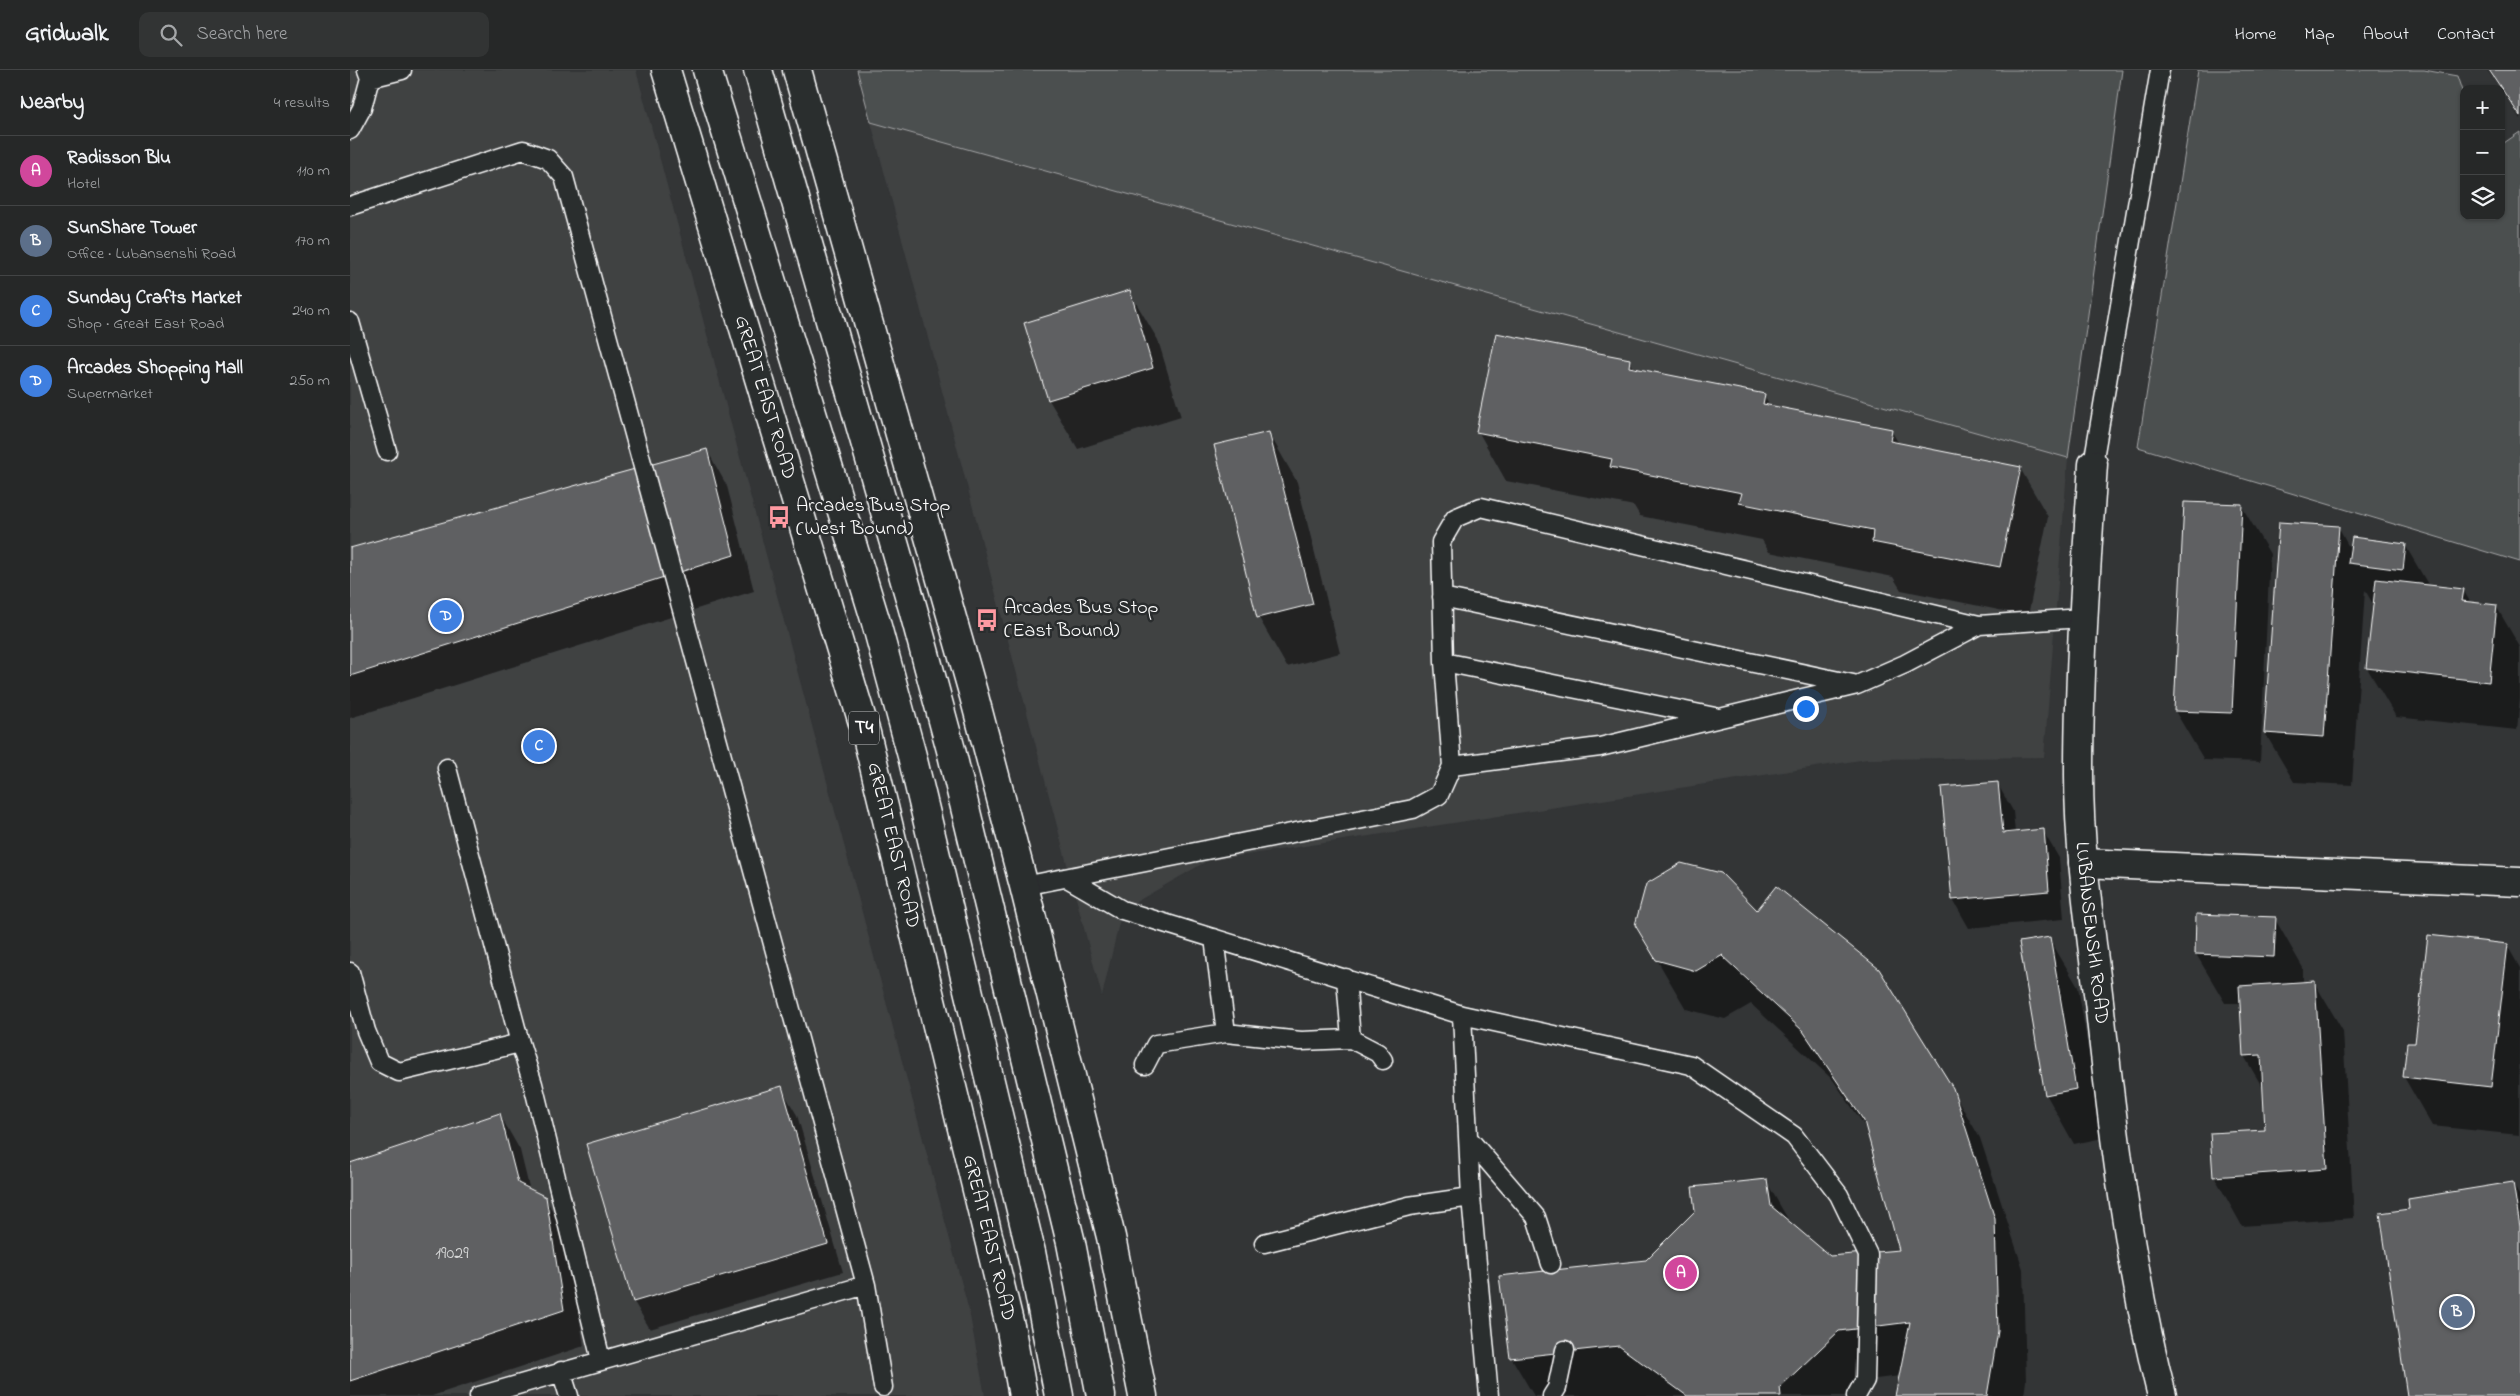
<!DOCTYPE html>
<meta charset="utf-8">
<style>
:root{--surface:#262828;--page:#323434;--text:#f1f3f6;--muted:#a4a6a8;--line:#424445;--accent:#ff9aa2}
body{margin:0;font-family:"Indie Flower",sans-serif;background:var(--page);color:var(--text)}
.controls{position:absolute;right:15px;top:15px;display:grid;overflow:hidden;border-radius:10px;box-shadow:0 1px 4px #0004}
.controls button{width:45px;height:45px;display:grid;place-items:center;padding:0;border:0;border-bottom:1px solid var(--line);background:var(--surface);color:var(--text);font:25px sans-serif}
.you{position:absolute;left:1455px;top:638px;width:18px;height:18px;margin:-12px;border:4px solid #fff;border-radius:50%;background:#1a73e8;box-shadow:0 0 0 8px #1a73e833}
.badge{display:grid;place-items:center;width:32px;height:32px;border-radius:50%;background:var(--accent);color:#fff;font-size:16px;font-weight:700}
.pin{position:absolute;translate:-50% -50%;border:2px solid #fff;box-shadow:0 1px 5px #0006}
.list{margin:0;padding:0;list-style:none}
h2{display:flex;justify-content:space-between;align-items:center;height:65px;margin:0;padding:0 20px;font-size:21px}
h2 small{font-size:16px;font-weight:400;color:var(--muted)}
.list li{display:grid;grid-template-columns:32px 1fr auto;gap:15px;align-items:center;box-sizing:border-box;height:70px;padding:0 20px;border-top:1px solid var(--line)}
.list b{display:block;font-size:19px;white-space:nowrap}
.list p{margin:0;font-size:16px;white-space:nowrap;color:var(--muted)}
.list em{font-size:16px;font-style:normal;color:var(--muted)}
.icon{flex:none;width:28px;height:28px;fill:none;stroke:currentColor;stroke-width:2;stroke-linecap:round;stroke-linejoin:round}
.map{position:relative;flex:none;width:2170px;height:1326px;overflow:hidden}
header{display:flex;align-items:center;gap:30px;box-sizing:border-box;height:70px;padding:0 25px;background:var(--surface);border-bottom:1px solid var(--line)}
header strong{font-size:24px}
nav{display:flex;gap:28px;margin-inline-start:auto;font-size:18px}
.search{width:350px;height:45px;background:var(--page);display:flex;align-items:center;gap:12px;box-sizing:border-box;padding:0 18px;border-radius:10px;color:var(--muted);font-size:19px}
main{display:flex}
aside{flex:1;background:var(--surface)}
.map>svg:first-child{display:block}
.built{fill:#404243}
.green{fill:#4c4f50;stroke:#a6a7a8}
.shadow{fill:#0007}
.building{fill:#5f6162;stroke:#fff}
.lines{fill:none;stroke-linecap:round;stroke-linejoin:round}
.service-casing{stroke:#fff;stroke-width:21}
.minor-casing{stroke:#fff;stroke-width:31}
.primary-casing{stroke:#fff;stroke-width:31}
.service{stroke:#2a2d2e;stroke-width:18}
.minor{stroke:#2a2d2e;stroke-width:28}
.primary{stroke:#2a2d2e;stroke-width:28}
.labels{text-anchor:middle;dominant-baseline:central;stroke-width:5;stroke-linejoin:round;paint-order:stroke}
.number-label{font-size:18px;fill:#d7d8d8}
.shield{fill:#2a2d2e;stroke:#bfc0c0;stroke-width:1}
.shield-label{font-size:19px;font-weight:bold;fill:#fff}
.street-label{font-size:20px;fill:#fff;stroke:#2a2d2e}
.poi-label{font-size:20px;fill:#fff;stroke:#2a2d2e;text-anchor:start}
</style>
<header>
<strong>Gridwalk</strong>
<div class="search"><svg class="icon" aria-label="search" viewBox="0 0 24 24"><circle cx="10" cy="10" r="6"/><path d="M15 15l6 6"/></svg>Search here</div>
<nav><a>Home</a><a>Map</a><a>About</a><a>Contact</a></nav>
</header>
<main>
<aside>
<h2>Nearby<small>4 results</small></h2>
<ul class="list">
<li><span class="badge" style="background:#d1479c">A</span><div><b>Radisson Blu</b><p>Hotel</p></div><em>110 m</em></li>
<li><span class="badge" style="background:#5c6f8a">B</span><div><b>SunShare Tower</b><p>Office · Lubansenshi Road</p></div><em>170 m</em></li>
<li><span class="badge" style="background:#3f7fe0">C</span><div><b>Sunday Crafts Market</b><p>Shop · Great East Road</p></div><em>240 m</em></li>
<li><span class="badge" style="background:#3f7fe0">D</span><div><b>Arcades Shopping Mall</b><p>Supermarket</p></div><em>250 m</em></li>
</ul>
</aside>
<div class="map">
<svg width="2170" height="1326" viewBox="0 0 2170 1326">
<rect width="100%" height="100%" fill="#333536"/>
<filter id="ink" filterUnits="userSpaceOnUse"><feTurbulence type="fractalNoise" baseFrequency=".02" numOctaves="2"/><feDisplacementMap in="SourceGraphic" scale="10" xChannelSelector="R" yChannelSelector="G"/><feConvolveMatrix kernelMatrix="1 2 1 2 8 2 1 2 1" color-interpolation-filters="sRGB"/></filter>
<g filter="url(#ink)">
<path class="built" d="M0,0H286L619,1241L635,1326H0Z
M521,52L1718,388L1694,687L1517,689L857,791L772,840L752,926Z"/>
<path class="green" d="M507,0H1772L1718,388L521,52Z
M1848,0H2074L2107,6L2114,27V146H2151V75L2170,62V492L1788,377Z"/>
<path class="shadow" d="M2137,0H2170V49L2151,19Z
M779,221L808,270L831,347L728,379L699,330L676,253Z
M1279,290L1285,300L1414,325L1421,337L1541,360L1549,374L1670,398L1698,447L1678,546L1551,520L1543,507L1419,482L1412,470L1290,446L1284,436L1156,411L1128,361Z
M919,363L947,412L990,583L937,597L909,548L866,376Z
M357,380L377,416L404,521L0,648V480Z
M1891,435L1920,484L1910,692L1854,690L1825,641Z
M1988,457L2001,481L2055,475L2079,516L2113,520L2121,533L2146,536L2170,577V629L2167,660L2046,647L2017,598L2024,536L2015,520L2002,715L1944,712L1915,663Z
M1647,713L1663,741L1665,763L1693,761L1709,788L1714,849L1619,858L1603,830L1593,718Z
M1407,842L1601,1018L1630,1068L1673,1199L1676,1311L1674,1326H1546L1550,1306L1518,1310L1500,1326H1184L1161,1287L1416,1111L1442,1156L1479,1187L1551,1181L1519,1062L1483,1010L1401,934L1375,949L1336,939L1286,854Z
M1925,849L1953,898V913L1964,912L1993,961L2004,1148L1892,1156L1864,1106L1916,1061L1914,1020L1894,986L1891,933H1875L1846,884Z
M1699,868L1728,917L1753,1068L1724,1074L1696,1024Z
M2157,875L2170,898L2169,1065L2082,1056L2054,1007L2066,975Z
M431,1018L447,1045L493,1202L300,1259L284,1232Z
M150,1045L170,1080L180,1121L195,1128L216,1164L234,1276L82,1326H0V1094Z
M2163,1113L2170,1126V1326H2058L2061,1140Z"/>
<path class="building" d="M2139,0H2170V46Z
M780,220L803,298L698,330L674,253Z
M1146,263L1280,289L1279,297L1415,324L1413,334L1542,359L1540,371L1671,397L1650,497L1522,472L1523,460L1389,433L1392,423L1260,397L1262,389L1126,362Z
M919,362L963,534L907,548L864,375Z
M357,379L384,485L0,606V478Z
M1834,432L1892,434L1882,643L1824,641Z
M1929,452L1989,456L1974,667L1914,663Z
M2002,467L2056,474L2053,500L1998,493Z
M2026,509L2114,519L2112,531L2147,535L2139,612L2016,598Z
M1648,712L1653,763L1694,759L1699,821L1602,830L1591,717Z
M1331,793L1371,803L1407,840L1426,816L1529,899L1603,1018L1645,1149L1648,1261L1637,1326H1545L1560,1252L1489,1261L1430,1317L1431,1326H1337L1269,1276L1160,1288L1149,1206L1296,1190L1345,1141L1342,1117L1417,1109L1421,1136L1480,1186L1549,1180L1514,1051L1453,961L1372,886L1373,885L1346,901L1306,890L1285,855L1296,814Z
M1846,844L1926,847L1924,887L1845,884Z
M2078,865L2158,874L2141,1017L2053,1007L2057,973H2065Z
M1700,867L1726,1019L1695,1025L1669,872Z
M1965,911L1977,1099L1863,1107L1860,1063L1915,1060L1911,985L1893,986L1889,916Z
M432,1016L478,1174L283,1232L236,1074Z
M150,1043L168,1113L196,1127L214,1240L0,1311V1093Z
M2163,1112L2170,1157V1326H2057L2030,1143L2059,1139L2058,1129Z"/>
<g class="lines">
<defs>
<path id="service" d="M17,0L20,8L52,0
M0,60L12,38L20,8
M0,136L173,80L198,89L214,107L516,1215L533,1317
M0,252L37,381
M1743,394L1810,0
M1092,527L1503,614
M1094,592L1365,647
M1102,696L1094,592L1091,472L1105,448L1131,437L1629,555
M97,698L170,973
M717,808L772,840L1112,945L1121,1127L1139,1326
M674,816L1063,739L1089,725L1102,696L1250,677L1507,615L1555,594L1629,555L1733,548
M864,868L876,963
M0,902L16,961L29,992L49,1002L170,973L183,1014L251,1290
M996,908L1001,969
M1112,945L1341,995L1444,1066L1489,1125L1518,1185L1515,1310L1506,1326
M795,995L806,974L876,963L951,971L1001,969L1028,983L1033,990
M1119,1069L1186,1147L1201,1194
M914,1173L1059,1136L1121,1127
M211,1301L219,1326
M129,1326L516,1215
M1202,1326L1207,1318L1215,1280"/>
<g id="minor">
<path id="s1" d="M1743,394C1736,498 1729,601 1729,705C1729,784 1741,862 1750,940C1764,1069 1780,1200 1812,1326"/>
<path d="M1733,793L2170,812"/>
</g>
<g id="primary">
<path id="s2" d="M316,0L516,663L661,1260L673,1326"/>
<path d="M357,0L525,549L562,686L681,1182L709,1326"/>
<path d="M408,0L563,539L601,680L721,1173L751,1326"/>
<path d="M447,0L624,626L674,816L761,1167L793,1326"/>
</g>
</defs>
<use href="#service" class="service-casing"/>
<use href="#minor" class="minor-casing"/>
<use href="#primary" class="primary-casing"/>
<use href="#service" class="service"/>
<use href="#minor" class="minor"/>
<use href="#primary" class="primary"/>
</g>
</g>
<defs>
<symbol id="bus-bare" viewBox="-9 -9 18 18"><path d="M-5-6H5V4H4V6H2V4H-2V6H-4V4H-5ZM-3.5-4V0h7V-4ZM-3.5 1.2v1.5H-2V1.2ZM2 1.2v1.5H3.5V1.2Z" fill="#ff9aa2" stroke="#2a2d2e" stroke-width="2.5" paint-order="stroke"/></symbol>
</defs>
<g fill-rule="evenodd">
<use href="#bus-bare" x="413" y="431" width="32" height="32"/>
<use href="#bus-bare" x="621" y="534" width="32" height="32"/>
</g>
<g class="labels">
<g class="number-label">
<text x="102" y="1184">19029</text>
</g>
<rect class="shield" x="499" y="641.5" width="30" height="33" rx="4"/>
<g class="shield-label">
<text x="514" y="658">T4</text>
</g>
<g class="street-label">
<text stroke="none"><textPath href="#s2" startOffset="342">GREAT EAST ROAD</textPath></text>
<text stroke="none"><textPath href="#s2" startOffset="808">GREAT EAST ROAD</textPath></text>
<text stroke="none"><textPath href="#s1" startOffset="470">LUBANSENSHI ROAD</textPath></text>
<text stroke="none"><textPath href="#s2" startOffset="1212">GREAT EAST ROAD</textPath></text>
</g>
<g class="poi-label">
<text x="446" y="436">Arcades Bus Stop<tspan x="446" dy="23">(West Bound)</tspan></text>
<text x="654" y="538">Arcades Bus Stop<tspan x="654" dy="23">(East Bound)</tspan></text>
</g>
</g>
</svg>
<div class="controls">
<button>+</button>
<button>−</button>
<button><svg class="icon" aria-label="layers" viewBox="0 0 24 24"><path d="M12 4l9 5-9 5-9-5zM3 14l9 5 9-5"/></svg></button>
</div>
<div class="you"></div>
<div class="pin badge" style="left:1331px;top:1203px;background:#d1479c">A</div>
<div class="pin badge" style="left:2107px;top:1242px;background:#5c6f8a">B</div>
<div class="pin badge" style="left:189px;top:676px;background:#3f7fe0">C</div>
<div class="pin badge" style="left:96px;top:546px;background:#3f7fe0">D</div>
</div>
</main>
